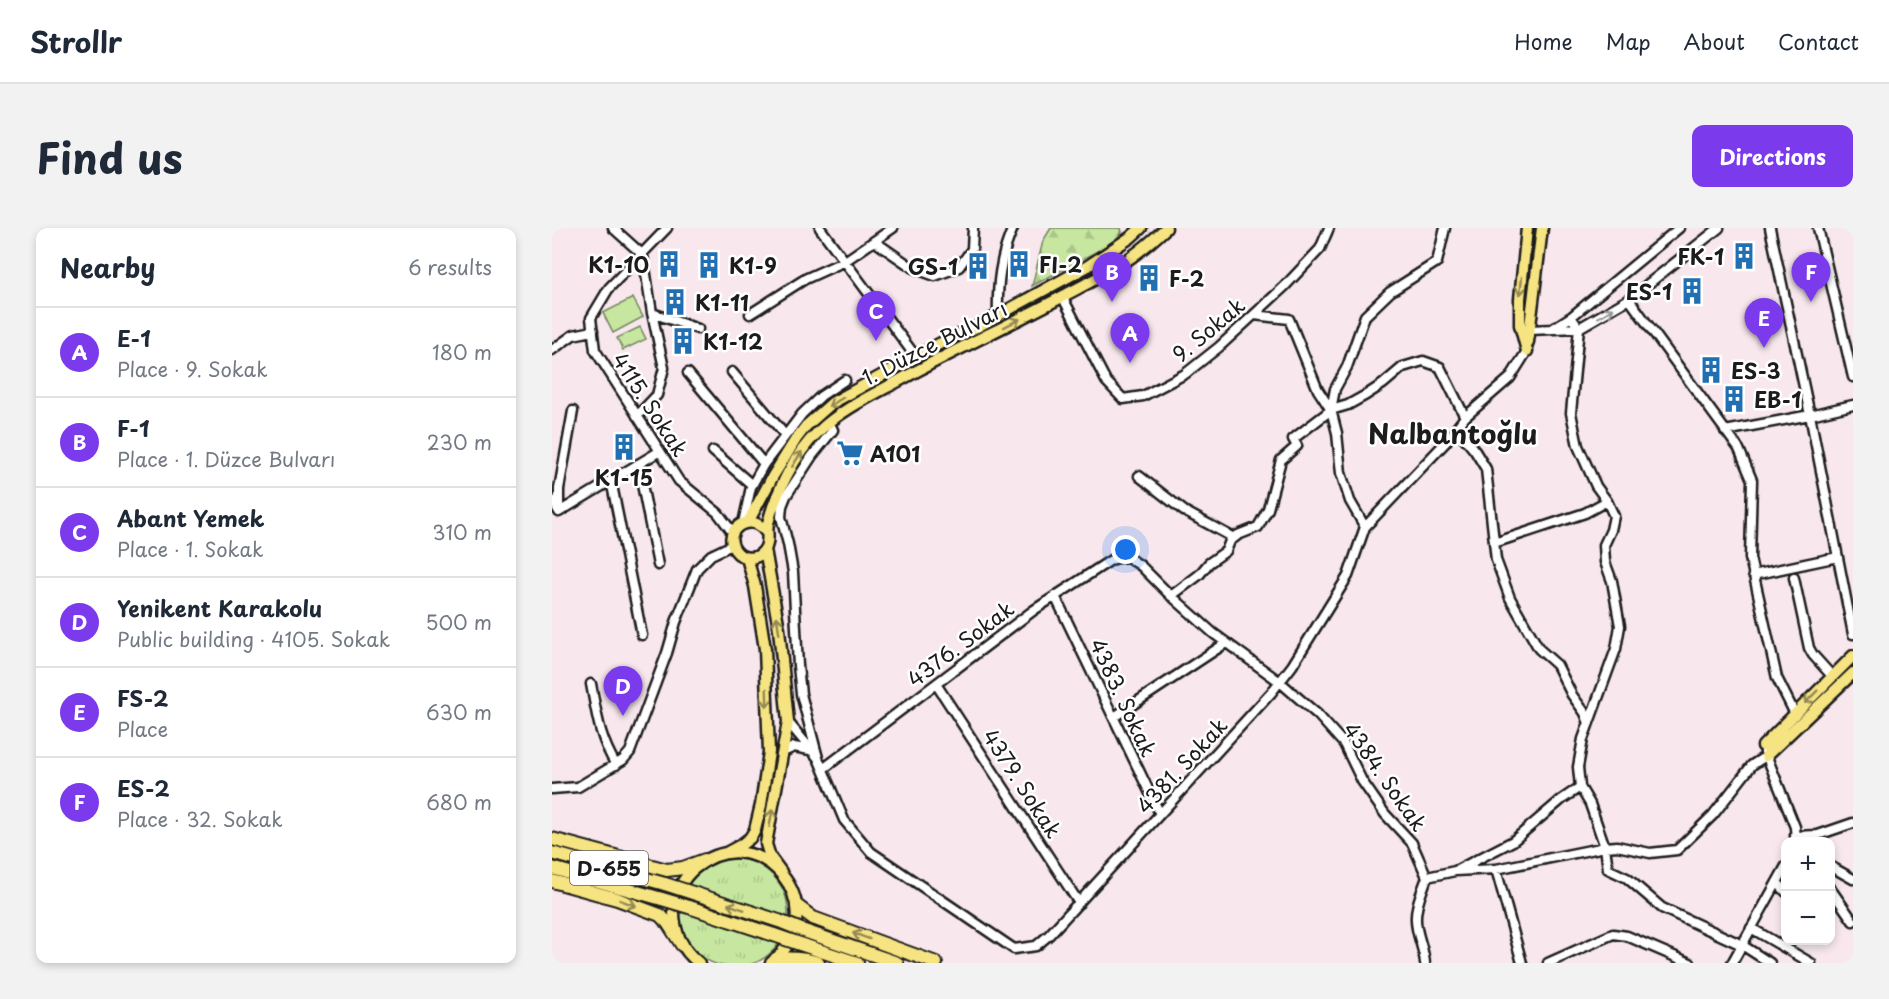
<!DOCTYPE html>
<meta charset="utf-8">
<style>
:root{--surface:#fff;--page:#f2f2f3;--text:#1f2937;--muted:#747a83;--line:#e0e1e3;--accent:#7c3aed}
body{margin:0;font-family:"Playpen Sans",sans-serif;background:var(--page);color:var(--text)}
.controls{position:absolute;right:18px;bottom:18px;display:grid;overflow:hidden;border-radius:12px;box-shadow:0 3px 9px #0003}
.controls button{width:54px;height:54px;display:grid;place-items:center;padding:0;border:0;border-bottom:2px solid var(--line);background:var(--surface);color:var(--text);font:30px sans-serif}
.you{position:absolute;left:574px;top:322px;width:21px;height:21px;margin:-15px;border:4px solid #fff;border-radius:50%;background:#1a73e8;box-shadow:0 0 0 9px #1a73e833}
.badge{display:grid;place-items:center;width:39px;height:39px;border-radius:50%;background:var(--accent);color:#fff;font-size:20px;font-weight:700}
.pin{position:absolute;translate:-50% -50px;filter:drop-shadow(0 2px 3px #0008)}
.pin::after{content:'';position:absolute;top:32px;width:21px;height:18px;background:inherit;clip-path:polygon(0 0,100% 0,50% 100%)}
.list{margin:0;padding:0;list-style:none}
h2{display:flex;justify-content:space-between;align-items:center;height:78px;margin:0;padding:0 24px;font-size:26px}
h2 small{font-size:20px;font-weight:400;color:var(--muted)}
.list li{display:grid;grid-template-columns:39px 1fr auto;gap:18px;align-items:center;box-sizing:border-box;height:90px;padding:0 24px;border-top:2px solid var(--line)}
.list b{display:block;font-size:22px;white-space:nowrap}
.list p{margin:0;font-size:20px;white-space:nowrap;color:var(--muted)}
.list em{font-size:20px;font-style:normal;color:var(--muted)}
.map{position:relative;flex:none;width:1301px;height:735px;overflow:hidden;border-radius:12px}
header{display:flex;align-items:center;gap:36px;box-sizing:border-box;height:84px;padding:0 30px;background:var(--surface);border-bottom:2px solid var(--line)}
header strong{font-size:28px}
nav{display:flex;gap:33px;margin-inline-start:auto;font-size:21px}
.intro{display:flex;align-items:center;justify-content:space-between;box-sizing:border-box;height:144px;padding:0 36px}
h1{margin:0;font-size:42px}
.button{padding:15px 27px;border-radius:12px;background:var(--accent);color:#fff;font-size:21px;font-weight:700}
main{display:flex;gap:36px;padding:0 36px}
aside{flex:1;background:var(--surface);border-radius:12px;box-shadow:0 3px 9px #0003}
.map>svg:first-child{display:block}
.grass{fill:url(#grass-tufts);stroke:#72825e;stroke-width:1.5}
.forest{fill:url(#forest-firs);stroke:#72825e;stroke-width:1.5}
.pitch{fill:#c7e7a0;stroke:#72825e;stroke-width:1.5}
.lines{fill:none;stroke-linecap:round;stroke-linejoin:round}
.minor-casing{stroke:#1c1c1c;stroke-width:13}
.major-casing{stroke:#1c1c1c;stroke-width:15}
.highway-casing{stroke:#1c1c1c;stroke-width:16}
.minor{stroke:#fff;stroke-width:8}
.major{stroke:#f6e381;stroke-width:10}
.highway{stroke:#f6e381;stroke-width:12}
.highway-bridge-casing{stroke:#1c1c1c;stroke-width:16;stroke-linecap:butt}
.highway-bridge{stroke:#f6e381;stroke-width:12}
.oneway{stroke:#948954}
.oneway2{stroke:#999}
.labels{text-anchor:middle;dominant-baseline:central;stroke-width:5;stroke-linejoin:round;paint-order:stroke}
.shield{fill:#fff;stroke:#606060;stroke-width:1.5}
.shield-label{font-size:20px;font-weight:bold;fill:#1c1c1c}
.poi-label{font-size:21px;font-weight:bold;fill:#1c1c1c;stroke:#fff;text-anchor:start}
.street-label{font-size:21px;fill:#1c1c1c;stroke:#fff}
.district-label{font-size:27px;font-weight:bold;fill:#1c1c1c;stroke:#fff}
</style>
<header>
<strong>Strollr</strong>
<nav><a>Home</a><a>Map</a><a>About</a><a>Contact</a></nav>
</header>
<div class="intro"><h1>Find us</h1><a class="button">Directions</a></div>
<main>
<aside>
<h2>Nearby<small>6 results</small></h2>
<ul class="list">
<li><span class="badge">A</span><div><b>E-1</b><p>Place · 9. Sokak</p></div><em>180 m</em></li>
<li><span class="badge">B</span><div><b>F-1</b><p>Place · 1. Düzce Bulvarı</p></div><em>230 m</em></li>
<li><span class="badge">C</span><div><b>Abant Yemek</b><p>Place · 1. Sokak</p></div><em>310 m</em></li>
<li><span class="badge">D</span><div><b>Yenikent Karakolu</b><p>Public building · 4105. Sokak</p></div><em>500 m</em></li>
<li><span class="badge">E</span><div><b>FS-2</b><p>Place</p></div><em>630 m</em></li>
<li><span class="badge">F</span><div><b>ES-2</b><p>Place · 32. Sokak</p></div><em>680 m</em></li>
</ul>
</aside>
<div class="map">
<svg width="1301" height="735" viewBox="0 0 1301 735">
<defs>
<pattern id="grass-tufts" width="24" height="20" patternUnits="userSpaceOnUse" patternTransform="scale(1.5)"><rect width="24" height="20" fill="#c7e7a0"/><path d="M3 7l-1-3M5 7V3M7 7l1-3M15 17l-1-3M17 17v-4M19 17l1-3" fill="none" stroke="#aac689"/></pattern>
<pattern id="forest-firs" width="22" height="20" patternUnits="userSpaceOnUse" patternTransform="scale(1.5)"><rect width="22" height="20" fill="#c7e7a0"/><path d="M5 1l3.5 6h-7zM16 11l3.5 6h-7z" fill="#aac689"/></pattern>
</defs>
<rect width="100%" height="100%" fill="#f8e8ee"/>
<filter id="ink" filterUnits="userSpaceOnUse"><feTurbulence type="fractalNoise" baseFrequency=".0167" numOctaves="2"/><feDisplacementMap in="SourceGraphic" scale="12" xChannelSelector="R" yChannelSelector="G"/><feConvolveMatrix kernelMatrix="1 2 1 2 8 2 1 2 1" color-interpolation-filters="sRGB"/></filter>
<g filter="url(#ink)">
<path class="grass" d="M128 685a54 54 0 1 1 108 0a54 54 0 1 1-108 0Z"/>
<path class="forest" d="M499,0H569L570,4L562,14L480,58L491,13Z"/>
<path class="pitch" d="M81,70L91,89L61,105L51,85Z
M88,99L94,111L71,122L65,110Z"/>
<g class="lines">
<defs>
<path id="minor" d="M61,0L91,27L100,85L112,140L105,167L85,188
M115,0L57,60L39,90L43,122L127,253L166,285L181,305
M268,0L364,129
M1218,0L1258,187L1301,406
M1266,0L1301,149
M322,13L361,40L383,48L407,39L420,21L421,0
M510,68L554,153L571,171L591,168L633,146L667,119L732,59L768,21L777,0
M1077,71L1187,221L1200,252L1198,330L1225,450L1243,486
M100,85L146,101
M198,86L253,51L293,33L341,0
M702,87L737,91L766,162L779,182L785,205L789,245L798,273L813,299
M446,88C445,57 448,29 461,0
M1019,89L1027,100L1019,185L1026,218L1044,258L1055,273L1062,288L1059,302L1052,317L1053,334L1060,353L1068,398L1064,421L1031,511L1026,539L1028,559L1038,576L1053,619L1056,641L1075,650L1110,680L1190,717L1218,735
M974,101L977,102L1027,100L1077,71L1167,0
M1000,101L1019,89L1127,0
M0,122L21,107L41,103
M180,144L233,207
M136,145L212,236
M779,182L783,161L795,139L813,88L838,64L885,34L893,0
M905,201L923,223L934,241L944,332L958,370L987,421L1005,437L1020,467L1033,485L1037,495
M1173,203L1258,187L1301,177
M161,223L200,257
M86,236L106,337
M587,248L632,283L682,310
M59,252L90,407
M0,272L7,284L108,223
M7,283V261L21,183
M191,295L199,259L212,236L250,186L269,168L293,152
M942,315L1033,285L1055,273
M1201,347L1286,329
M1242,350L1257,420L1261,427L1280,448
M503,368L608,586
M619,368L647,347L657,335L674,323L678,313L686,307L706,299L716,281L729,232L745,218L741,211L779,182L796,177L814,167L831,156L851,139L871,133L888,139L913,189
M39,456C45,487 47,509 64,537
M384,456L527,675
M562,489L674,415
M236,494L266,530L292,592L319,624L462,721L484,718L497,707L719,465L740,438L796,348L813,299L893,215L913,189L958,150L975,123
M231,524L242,519L258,522
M1213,524L1243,599L1244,614
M266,530L249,466L246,438L241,344L236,316L229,289L230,278L234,268L260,228L281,202L277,194
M271,541L482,382L559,332L574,328L589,338L615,364L661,405L728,454L766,487L792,516L810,553L833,586L860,615L875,649C871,662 863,677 864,692C864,706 872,720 873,735
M0,561L26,559L71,532L78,524L115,425L124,394L145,341L159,327L180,317
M1243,608L1266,607L1301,595
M1278,638L1301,651
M944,641L970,735
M903,643L944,641L1053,619L1065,618L1098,625L1125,622L1161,587L1200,537L1214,528
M875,649L903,643L961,613L1009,572L1028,559
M1225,654L1234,664
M1278,660L1301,693
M1199,700L1259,735
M996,735L1061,706L1075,708L1138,735
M1180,735L1234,638"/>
<path id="major" d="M976,114L990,0
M975,123L968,97V71L975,0
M196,294L221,248L244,211L254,198L280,175L389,115L425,99L536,38L579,9L589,0
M214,304C199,282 169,302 183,322C190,332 206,333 213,321C218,313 214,305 216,295C224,265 243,225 266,204C290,181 321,167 350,151C401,123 453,99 504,72C524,61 545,51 564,39C582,29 599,14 614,0
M213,321L227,401L236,494L214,616L218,629L229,644
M1211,518L1301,428
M1214,528L1301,445
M174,625L189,617L198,610L203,602L209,577L217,524L213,421L203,358L195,330
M147,735C129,721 121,702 122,679C123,664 132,649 143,640C208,587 286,681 219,735"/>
<path id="highway" d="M0,611L115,642L131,640L153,632
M0,625L113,656
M0,640L110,671
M0,653L65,671L108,687L116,695L130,717
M141,665L227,693
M245,678L261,690L384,735
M137,679L222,707
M252,703L345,735
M248,716L305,735
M224,731C238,730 252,730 266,735"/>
</defs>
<use href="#minor" class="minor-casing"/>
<use href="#major" class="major-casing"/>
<use href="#highway" class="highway-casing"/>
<use href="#minor" class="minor"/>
<use href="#major" class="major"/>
<use href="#highway" class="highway"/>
<defs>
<path id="highway-bridge" d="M113,656L141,665
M110,671L137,679
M227,693L252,703
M222,707L248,716"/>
</defs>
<use href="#highway-bridge" class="highway-bridge-casing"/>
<use href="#highway-bridge" class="highway-bridge"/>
</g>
<defs><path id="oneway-shaft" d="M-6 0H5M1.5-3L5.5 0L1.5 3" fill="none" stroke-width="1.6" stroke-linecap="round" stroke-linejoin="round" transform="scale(1.5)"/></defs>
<g class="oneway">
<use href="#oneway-shaft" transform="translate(969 58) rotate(96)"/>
<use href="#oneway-shaft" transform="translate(460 95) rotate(-27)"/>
<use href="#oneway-shaft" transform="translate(284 174) rotate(148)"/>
<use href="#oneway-shaft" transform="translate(245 231) rotate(-58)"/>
<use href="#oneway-shaft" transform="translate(226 397) rotate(-98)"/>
<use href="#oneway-shaft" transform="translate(1259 469) rotate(135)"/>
<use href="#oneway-shaft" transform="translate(215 470) rotate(88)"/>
<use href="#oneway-shaft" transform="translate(219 590) rotate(-80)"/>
<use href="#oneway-shaft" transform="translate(76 675) rotate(20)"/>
<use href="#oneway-shaft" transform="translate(184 679) rotate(-162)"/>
<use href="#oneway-shaft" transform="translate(309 708) rotate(-160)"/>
</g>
<use class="oneway2" href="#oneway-shaft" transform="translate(1054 85) rotate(-30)"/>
</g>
<defs>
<symbol id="building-bare" viewBox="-9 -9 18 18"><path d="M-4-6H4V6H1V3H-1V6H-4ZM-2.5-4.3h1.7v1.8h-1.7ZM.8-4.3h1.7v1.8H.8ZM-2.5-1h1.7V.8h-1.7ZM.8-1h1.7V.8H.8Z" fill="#1f6fb2" stroke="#fff" stroke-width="2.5" paint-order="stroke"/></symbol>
<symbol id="supermarket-bare" viewBox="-9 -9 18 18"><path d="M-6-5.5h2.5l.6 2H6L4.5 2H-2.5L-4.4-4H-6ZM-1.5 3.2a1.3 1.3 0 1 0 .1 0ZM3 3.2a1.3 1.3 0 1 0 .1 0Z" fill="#1f6fb2" stroke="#fff" stroke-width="2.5" paint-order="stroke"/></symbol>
</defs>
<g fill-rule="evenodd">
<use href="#building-bare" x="1173" y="9" width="38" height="38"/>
<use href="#building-bare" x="98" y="17" width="38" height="38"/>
<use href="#building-bare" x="448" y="17" width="38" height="38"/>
<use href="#building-bare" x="138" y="18" width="38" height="38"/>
<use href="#building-bare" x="407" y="19" width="38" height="38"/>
<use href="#building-bare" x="578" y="31" width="38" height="38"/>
<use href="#building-bare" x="1121" y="44" width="38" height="38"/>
<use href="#building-bare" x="104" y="55" width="38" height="38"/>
<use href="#building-bare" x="112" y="94" width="38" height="38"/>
<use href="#building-bare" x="1140" y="123" width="38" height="38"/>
<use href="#building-bare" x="1163" y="152" width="38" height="38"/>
<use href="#building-bare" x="53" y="200" width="38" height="38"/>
<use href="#supermarket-bare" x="279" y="206" width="38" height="38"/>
</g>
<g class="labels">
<rect class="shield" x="18" y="623" width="78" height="34" rx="4.5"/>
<g class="shield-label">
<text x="57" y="640">D-655</text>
</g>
<g class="poi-label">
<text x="1172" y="28" text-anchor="end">FK-1</text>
<text x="97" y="36" text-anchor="end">K1-10</text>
<text x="487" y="36">FI-2</text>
<text x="177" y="37">K1-9</text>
<text x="406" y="38" text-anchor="end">GS-1</text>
<text x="617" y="50">F-2</text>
<text x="1120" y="63" text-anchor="end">ES-1</text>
<text x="143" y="74">K1-11</text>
<text x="151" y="113">K1-12</text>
<text x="1179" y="142">ES-3</text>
<text x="1202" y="171">EB-1</text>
<text x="318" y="225">A101</text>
<text x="72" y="249" text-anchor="middle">K1-15</text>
</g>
<g class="street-label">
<text transform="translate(656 101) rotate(-40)">9. Sokak</text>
<text transform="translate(382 114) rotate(-27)">1. Düzce Bulvarı</text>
<text transform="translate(99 176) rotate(57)">4115. Sokak</text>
<text transform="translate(408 415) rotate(-37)">4376. Sokak</text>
<text transform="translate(572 469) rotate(65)">4383. Sokak</text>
<text transform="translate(629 537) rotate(-47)">4381. Sokak</text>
<text transform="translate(834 548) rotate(55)">4384. Sokak</text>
<text transform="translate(471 555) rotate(57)">4379. Sokak</text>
</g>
<g class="district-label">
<text x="901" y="204">Nalbantoğlu</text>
</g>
</g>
</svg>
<div class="controls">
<button>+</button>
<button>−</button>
</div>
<div class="you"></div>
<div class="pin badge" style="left:578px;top:135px">A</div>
<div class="pin badge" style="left:560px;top:74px">B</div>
<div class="pin badge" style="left:324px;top:113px">C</div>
<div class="pin badge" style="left:71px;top:488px">D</div>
<div class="pin badge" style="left:1212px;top:120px">E</div>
<div class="pin badge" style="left:1259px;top:74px">F</div>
</div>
</main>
